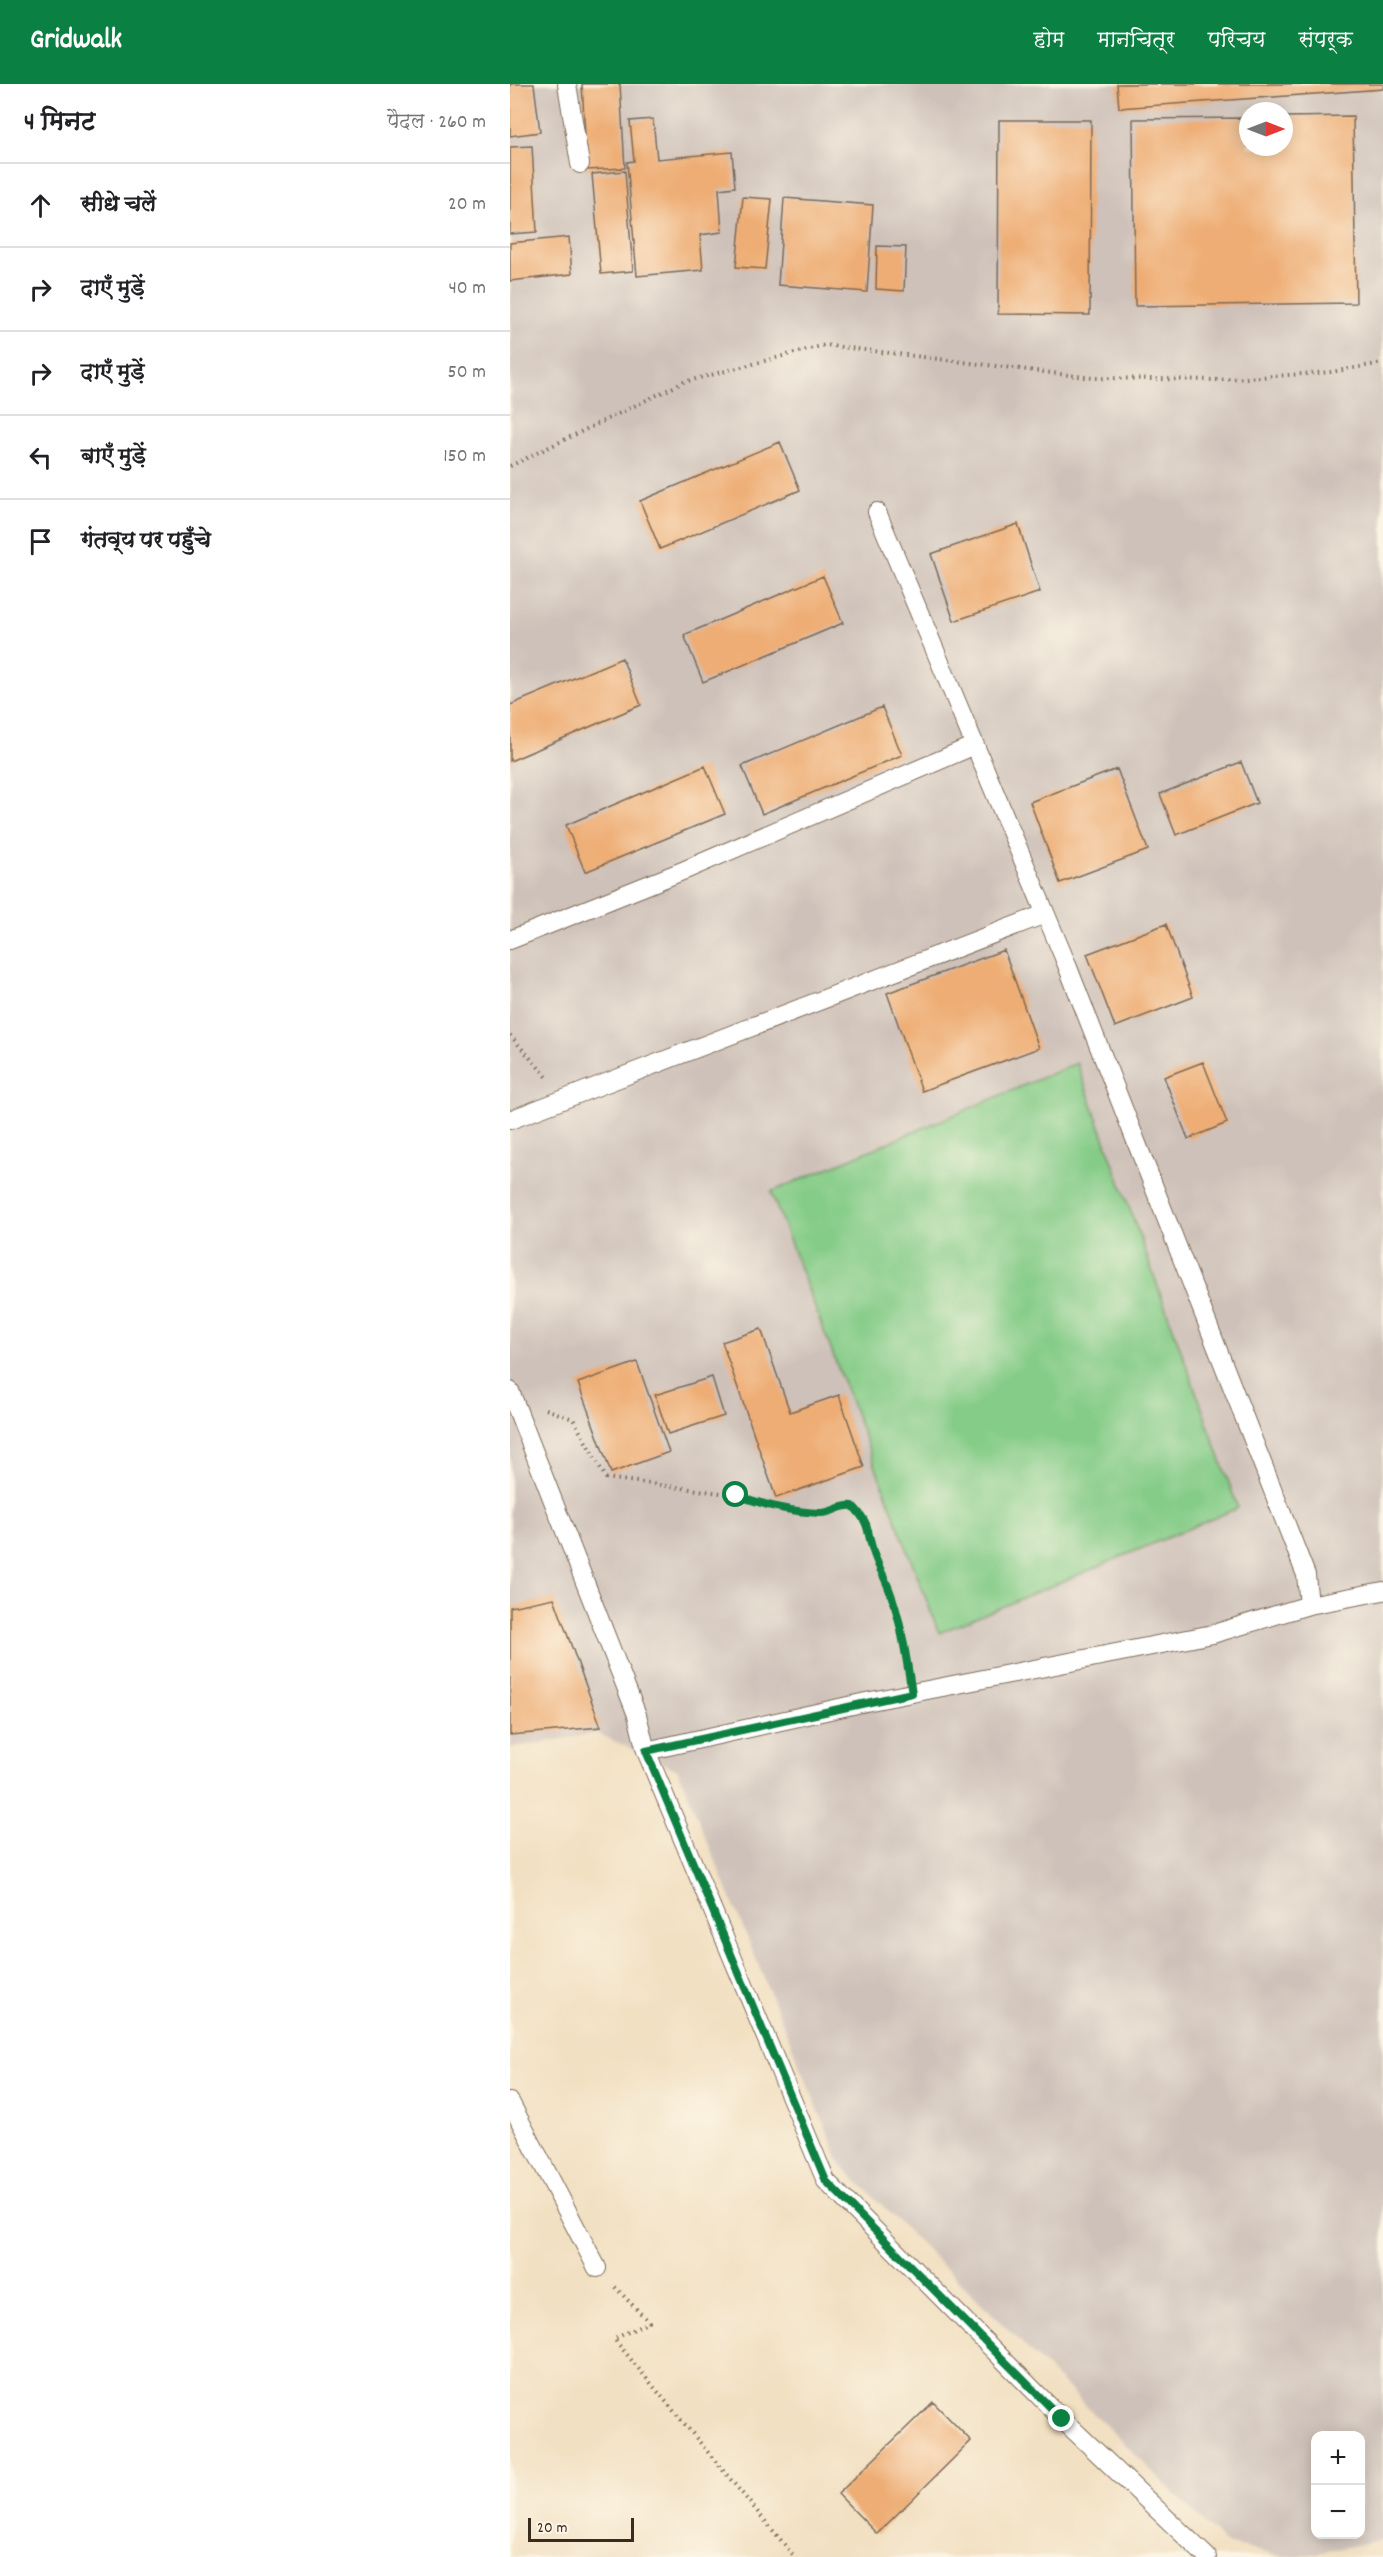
<!DOCTYPE html>
<html lang="hi">
<meta charset="utf-8">
<style>
:root{--surface:#fff;--page:#f2f2f2;--text:#202124;--muted:#757577;--line:#e0e0e0;--accent:#0b8043}
body{margin:0;font-family:Dekko,"Playpen Sans Deva",sans-serif;background:var(--page);color:var(--text)}
.controls{position:absolute;right:18px;bottom:18px;display:grid;overflow:hidden;border-radius:12px;box-shadow:0 3px 15px #0003}
.controls button{width:54px;height:54px;display:grid;place-items:center;padding:0;border:0;border-bottom:2px solid var(--line);background:var(--surface);color:var(--text);font:30px sans-serif}
.compass{position:absolute;left:729px;top:18px;width:54px;height:54px;border-radius:50%;background:var(--surface);box-shadow:0 3px 15px #0003;rotate:90deg}
.scale{position:absolute;left:18px;bottom:15px;width:106px;box-sizing:border-box;padding-left:6px;border:3px solid #3b2a1e;border-top:0;font-size:16px;line-height:21px;white-space:nowrap;color:#3b2a1e;-webkit-text-stroke:4px #fcf5e5;paint-order:stroke}
.stop{position:absolute;width:18px;height:18px;margin:-14px;border:4px solid #0b8043;border-radius:50%;background:#fff}
.stop.end{background:#0b8043;border-color:#fff;box-shadow:0 2px 6px #0008}
.list{margin:0;padding:0;list-style:none}
h2{display:flex;justify-content:space-between;align-items:center;height:78px;margin:0;padding:0 24px;font-size:26px}
h2 small{font-size:20px;font-weight:400;color:var(--muted)}
.list li{display:grid;grid-template-columns:39px 1fr auto;gap:18px;align-items:center;box-sizing:border-box;height:84px;padding:0 24px;border-top:2px solid var(--line)}
.list b{display:block;font-size:22px;white-space:nowrap}
.list em{font-size:20px;font-style:normal;color:var(--muted)}
.icon{flex:none;width:33px;height:33px;fill:none;stroke:currentColor;stroke-width:2;stroke-linecap:round;stroke-linejoin:round}
.map{position:relative;flex:none;width:873px;height:2473px;overflow:hidden}
header{display:flex;align-items:center;gap:36px;box-sizing:border-box;height:84px;padding:0 30px;background:var(--accent);color:#fff}
header strong{font-size:28px}
nav{display:flex;gap:33px;margin-inline-start:auto;font-size:21px}
main{display:flex}
aside{flex:1;background:var(--surface)}
.map>svg:first-child{display:block}
.industrial{fill:#cec1b9;fill-rule:evenodd}
.green{fill:#85cc88;stroke:#607b53;stroke-width:1.5}
.building{fill:#eead75}
.lines{fill:none;stroke-linecap:round;stroke-linejoin:round}
.lane-casing{stroke:#7b6a57;stroke-width:20}
.path{stroke:#7b6a57;stroke-width:4;stroke-dasharray:1.5 4.5;stroke-linecap:butt}
.lane{stroke:#fff;stroke-width:18}
.route{stroke:#0b8043;stroke-width:8}
</style>
<header>
<strong>Gridwalk</strong>
<nav><a>होम</a><a>मानचित्र</a><a>परिचय</a><a>संपर्क</a></nav>
</header>
<main>
<aside>
<h2>4 मिनट<small>पैदल · 260 m</small></h2>
<ul class="list">
<li><svg class="icon" aria-label="ahead" viewBox="0 0 24 24"><path d="M12 20V5M6 11l6-6 6 6"/></svg><div><b>सीधे चलें</b></div><em>20 m</em></li>
<li><svg class="icon" aria-label="right" viewBox="0 0 24 24"><path d="M7 20v-9h11M14 6l5 5-5 5"/></svg><div><b>दाएँ मुड़ें</b></div><em>40 m</em></li>
<li><svg class="icon" aria-label="right" viewBox="0 0 24 24"><path d="M7 20v-9h11M14 6l5 5-5 5"/></svg><div><b>दाएँ मुड़ें</b></div><em>50 m</em></li>
<li><svg class="icon" aria-label="left" viewBox="0 0 24 24"><path d="M17 20v-9H6M10 6l-5 5 5 5"/></svg><div><b>बाएँ मुड़ें</b></div><em>150 m</em></li>
<li><svg class="icon" aria-label="arrive" viewBox="0 0 24 24"><path d="M6 21V4h12l-3 4 3 4H6"/></svg><div><b>गंतव्य पर पहुँचे</b></div></li>
</ul>
</aside>
<div class="map">
<svg width="873" height="2473" viewBox="0 0 873 2473">
<rect width="100%" height="100%" fill="#fcf5e5"/>
<filter id="ink" filterUnits="userSpaceOnUse"><feTurbulence type="fractalNoise" baseFrequency=".0167" numOctaves="2"/><feDisplacementMap in="SourceGraphic" scale="12" xChannelSelector="R" yChannelSelector="G"/><feConvolveMatrix kernelMatrix="1 2 1 2 8 2 1 2 1" color-interpolation-filters="sRGB"/></filter>
<filter id="wash" filterUnits="userSpaceOnUse"><feTurbulence type="fractalNoise" baseFrequency=".008" numOctaves="4" result="noise"/><feDisplacementMap in="SourceGraphic" scale="24" xChannelSelector="R" yChannelSelector="G"/><feGaussianBlur stdDeviation="1.35" result="paint"/><feColorMatrix in="noise" values="0 0 0 0 0 0 0 0 0 0 0 0 0 0 0 0 0 1.4 0 .05"/><feComposite in="paint" operator="in"/></filter>
<g filter="url(#wash)">
<rect width="100%" height="100%" fill="#f2e0c2"/>
<path class="industrial" d="M0,0H873V2455L789,2473H775L716,2460L331,2081L168,1686L87,1649L0,1664ZM738,27H774V63H738ZM806,2352H850V2450H806Z"/>
<path class="green" d="M567,979L728,1424L429,1549L261,1108Z"/>
<g id="blocks">
<path class="building" d="M0,0H24L30,48L0,52Z
M72,0H110L115,84L77,86Z
M607,0H873V5L609,24Z
M843,32L846,219L625,222L623,35L738,34V63H774V33Z
M143,35L147,75L222,68L225,103L209,105L212,148L190,151L193,186L127,192L117,78L124,77L120,37Z
M489,36H581L580,231L488,230Z
M22,62L27,148L0,150V63Z
M115,87L123,187L91,190L82,90Z
M233,113L262,115L255,185L226,183Z
M274,114L363,121L357,208L268,201Z
M59,153L62,190L0,197V159Z
M367,162L396,163L394,207L366,205Z
M270,358L290,406L150,465L130,417Z
M508,440L530,508L444,537L421,470Z
M313,492L333,539L193,598L174,551Z
M112,574L131,621L0,677V621Z
M372,623L392,671L252,730L232,682Z
M731,678L747,719L666,751L650,710Z
M195,682L215,730L75,788L56,741Z
M607,685L638,766L550,799L520,718Z
M656,840L683,913L605,943L577,870Z
M494,866L529,964L412,1007L377,909Z
M693,978L717,1039L678,1055L654,993Z
M251,1245L280,1328L329,1311L354,1383L266,1414L212,1258Z
M127,1278L159,1368L101,1389L68,1299Z
M202,1293L214,1332L158,1350L145,1311Z
M44,1514L91,1643L0,1651V1523Z
M423,2318L461,2357L367,2450L328,2410Z"/>
</g>
</g>
<g filter="url(#ink)">
<use href="#blocks" fill-opacity="0" stroke="#7b6a57" stroke-width="1.5"/>
<g class="lines">
<defs>
<path id="lane" d="M57,0L70,80
M367,428L555,876L796,1491L799,1521
M0,856L175,786L465,661
M0,1036L535,830
M0,1307L127,1631L136,1667L316,2097L552,2335L697,2473
M136,1667L356,1618L703,1550L799,1521L873,1507
M0,2018L87,2184"/>
</defs>
<use href="#lane" class="lane-casing"/>
<path class="path" d="M0,382L174,298L315,261L583,294L708,296L821,288L873,279
M0,951L37,993
M36,1325L63,1335L96,1394L226,1411L271,1426L315,1429L334,1421L343,1422L360,1445L362,1465L380,1506L398,1582
M105,2203L139,2238L104,2255L285,2473"/>
<use href="#lane" class="lane"/>
</g>
</g>
<g class="lines" filter="url(#ink)">
<path class="route" d="M226,1411C255,1421 280,1428 311,1429C323,1429 331,1420 343,1422C361,1441 356,1445 363,1467C367,1480 374,1492 379,1505C392,1538 396,1574 402,1609L136,1667L316,2097L552,2335"/>
</g>
</svg>
<div class="controls">
<button>+</button>
<button>−</button>
</div>
<svg class="compass" viewBox="-18 -18 36 36"><path d="M0-13l5 13h-10z" fill="#e53935"/><path d="M0 13l5-13h-10z" fill="#757577"/></svg>
<div class="scale">20 m</div>
<div class="stop" style="left:226px;top:1411px"></div>
<div class="stop end" style="left:552px;top:2335px"></div>
</div>
</main>
